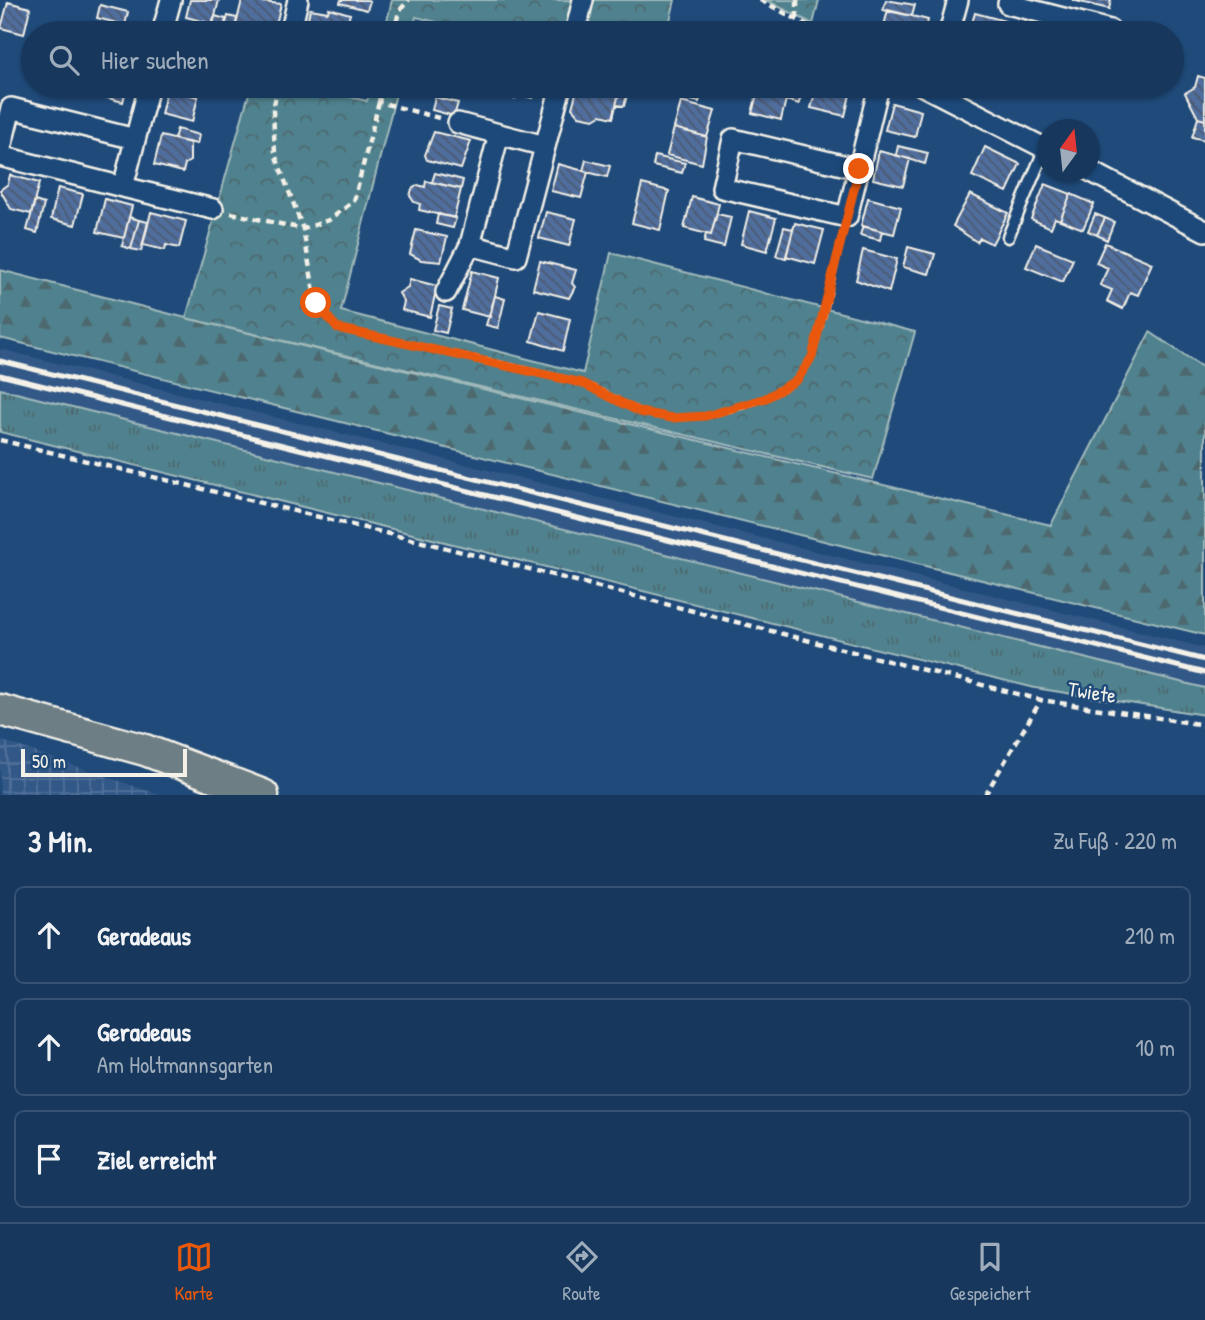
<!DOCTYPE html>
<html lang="de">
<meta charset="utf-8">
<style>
:root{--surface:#17385c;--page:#244365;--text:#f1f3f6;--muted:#9eacbb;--line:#365272;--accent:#ea580c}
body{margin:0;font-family:"Patrick Hand",sans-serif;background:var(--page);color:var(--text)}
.compass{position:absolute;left:1037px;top:119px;width:63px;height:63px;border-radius:50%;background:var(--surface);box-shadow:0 2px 5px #0004;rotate:15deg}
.scale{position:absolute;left:21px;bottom:18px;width:166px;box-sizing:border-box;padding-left:7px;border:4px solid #f4f1e8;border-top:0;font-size:19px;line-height:24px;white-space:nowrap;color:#f4f1e8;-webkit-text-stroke:5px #1f4a7a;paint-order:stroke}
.stop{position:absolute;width:21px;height:21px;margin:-16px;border:5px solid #ea580c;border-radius:50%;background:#fff}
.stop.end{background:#ea580c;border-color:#fff;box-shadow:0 2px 7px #0008}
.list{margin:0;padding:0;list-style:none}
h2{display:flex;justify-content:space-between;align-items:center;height:91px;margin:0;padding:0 28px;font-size:30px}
h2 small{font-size:23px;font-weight:400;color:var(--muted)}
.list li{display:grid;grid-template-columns:46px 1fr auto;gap:21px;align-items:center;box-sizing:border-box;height:98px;margin:0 14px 14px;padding:0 14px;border:2px solid var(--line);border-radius:10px}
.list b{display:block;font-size:26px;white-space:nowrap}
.list p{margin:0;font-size:23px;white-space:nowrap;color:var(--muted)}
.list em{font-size:23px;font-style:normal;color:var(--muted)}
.icon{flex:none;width:38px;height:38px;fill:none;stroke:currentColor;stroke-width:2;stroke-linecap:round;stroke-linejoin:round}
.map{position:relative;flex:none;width:1205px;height:795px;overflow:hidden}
.search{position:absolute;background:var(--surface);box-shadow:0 2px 5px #0004;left:21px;right:21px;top:21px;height:77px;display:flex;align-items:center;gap:18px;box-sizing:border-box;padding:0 24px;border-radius:38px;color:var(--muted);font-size:26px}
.sheet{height:427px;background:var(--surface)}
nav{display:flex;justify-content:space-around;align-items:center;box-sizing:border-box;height:98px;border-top:2px solid var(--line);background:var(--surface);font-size:19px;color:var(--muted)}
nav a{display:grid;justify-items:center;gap:4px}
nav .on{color:var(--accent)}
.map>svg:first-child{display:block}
.built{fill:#325887}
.industrial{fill:url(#industrial-grid)}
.grass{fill:url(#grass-tufts);stroke:#a2babb;stroke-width:2}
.forest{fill:url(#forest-firs);stroke:#a2babb;stroke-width:2}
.park{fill:url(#park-crowns);stroke:#a2babb;stroke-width:2}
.building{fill:url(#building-back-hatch);stroke:#f4f1e8;stroke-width:2}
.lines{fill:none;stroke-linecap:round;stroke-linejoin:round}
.lane-casing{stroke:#f4f1e8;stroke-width:15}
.street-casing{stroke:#f4f1e8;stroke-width:24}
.primary-casing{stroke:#f4f1e8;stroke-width:35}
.path{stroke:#f4f1e8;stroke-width:4.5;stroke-dasharray:7 5;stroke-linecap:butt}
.lane{stroke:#1f4a7a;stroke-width:10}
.street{stroke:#1f4a7a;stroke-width:19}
.primary{stroke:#6d7e84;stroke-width:30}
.rail{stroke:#f4f1e8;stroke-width:5}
.route{stroke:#ea580c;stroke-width:9}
.labels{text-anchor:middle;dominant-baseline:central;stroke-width:5;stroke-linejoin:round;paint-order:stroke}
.street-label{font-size:21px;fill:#f4f1e8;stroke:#1f4a7a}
</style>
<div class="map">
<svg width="1205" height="795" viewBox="0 0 1205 795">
<defs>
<pattern id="industrial-grid" width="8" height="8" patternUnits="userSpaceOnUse" patternTransform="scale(1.75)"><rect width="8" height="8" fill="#325887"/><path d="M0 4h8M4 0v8" fill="none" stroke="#507098"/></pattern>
<pattern id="grass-tufts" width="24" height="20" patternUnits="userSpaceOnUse" patternTransform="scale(1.75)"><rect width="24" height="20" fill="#50828e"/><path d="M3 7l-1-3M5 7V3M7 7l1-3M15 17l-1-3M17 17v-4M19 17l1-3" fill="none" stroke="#4d686e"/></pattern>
<pattern id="forest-firs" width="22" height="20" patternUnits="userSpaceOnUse" patternTransform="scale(1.75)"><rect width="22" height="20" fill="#50828e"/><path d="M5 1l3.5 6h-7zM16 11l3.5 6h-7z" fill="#4d686e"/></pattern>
<pattern id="park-crowns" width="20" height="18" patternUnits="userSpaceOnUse" patternTransform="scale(1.75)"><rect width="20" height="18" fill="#50828e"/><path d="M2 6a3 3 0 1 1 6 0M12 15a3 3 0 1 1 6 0" fill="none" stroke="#4d686e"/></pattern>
<pattern id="building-back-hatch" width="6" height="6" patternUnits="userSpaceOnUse" patternTransform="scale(1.75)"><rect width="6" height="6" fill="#506e9e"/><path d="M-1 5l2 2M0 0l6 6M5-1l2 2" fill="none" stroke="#4c596e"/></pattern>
</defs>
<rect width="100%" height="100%" fill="#1f4a7a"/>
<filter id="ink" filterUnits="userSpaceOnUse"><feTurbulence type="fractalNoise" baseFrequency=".0143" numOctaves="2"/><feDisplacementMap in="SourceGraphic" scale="14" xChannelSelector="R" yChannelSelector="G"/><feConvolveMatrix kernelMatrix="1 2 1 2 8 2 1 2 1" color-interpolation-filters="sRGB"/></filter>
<g filter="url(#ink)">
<path class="built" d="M0,349L1205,648V688L0,389Z"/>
<path class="industrial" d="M0,740L160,795H0Z"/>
<path class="grass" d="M0,389L1205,688V715L1035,688L0,432Z"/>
<path class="forest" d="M0,270L186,318L1051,525L1150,332L1205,369V635L0,338Z"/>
<path class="park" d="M392,0H675L667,33H481L416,17L412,33H384Z
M766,0H819L813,24Z
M251,86H305L367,101L372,86H398L341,311L583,373L611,253L915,332L873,479L186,318Z"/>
<path class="building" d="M190,0H219L213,24L186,17Z
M242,0L281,4L274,33H234Z
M341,0H367L370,1L367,10L340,3Z
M886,0L915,5L912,16L883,10Z
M1072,0H1111L1109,9Z
M8,2L30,8L24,34L1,28Z
M100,5L128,12L125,25L97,18Z
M329,8L350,14L345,33H305L310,9L328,12Z
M888,10L928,20L925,33H882Z
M975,13L1005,21L1002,33H969Z
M215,16L226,19L223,33H208Z
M228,16L237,18L234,33H223Z
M1198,76L1205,78V120L1198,118L1185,93L1195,87Z
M95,86H127L123,102L93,94Z
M168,86H200L198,97L167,89Z
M507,86H537L533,98L520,95L514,99Z
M578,86L620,89L613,118L601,115L594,119L579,116L572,108Z
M608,86H638L636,94L628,92L624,106L616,105L620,89Z
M672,86L702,92L699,102L670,95Z
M759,86L788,91L781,120L752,113Z
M784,86H803L799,104L786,100L788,91L783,89Z
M817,86H852L845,116L811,108Z
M167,89L198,97L192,122L161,114Z
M435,97L458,103L454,116L432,110Z
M681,102L715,111L707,137L674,128Z
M892,103L921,111L915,137L885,130Z
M1198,118L1205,120V140L1192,137Z
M674,128L707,137L702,164L667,155Z
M177,129L199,135L197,144L174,139Z
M434,132L471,141L461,169L427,160L425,155Z
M161,136L190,143V161L185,164L183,172L154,165Z
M898,146L928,153L925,164L896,155Z
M985,147L1020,164L1007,192L972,176Z
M879,151L910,159L903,186L873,179Z
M655,156L685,163L682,173L653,166Z
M586,160L610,166L607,177L583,171Z
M558,164L588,172L581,198L551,191Z
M435,173L463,180L461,189L432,182Z
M10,175L39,183L31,214L11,209L0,190L8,184Z
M426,181L461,189L454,218L419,210L420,204L414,202L410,196L412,189L418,185L425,187Z
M642,184L669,191L660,230L632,223Z
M1045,184L1071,194L1060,220L1055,218L1051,228L1031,219Z
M58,188L83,194L75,225L51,219Z
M970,194L1008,213L992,244L980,238L977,242L953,226Z
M1071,194L1094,204L1083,229L1060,220Z
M692,197L719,204L711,235L684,228Z
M868,198L901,207L894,234L861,226Z
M105,199L132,206L124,238L97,232Z
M35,201L44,204L37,233L27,230Z
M749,211L776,218L767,251L741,244Z
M151,212L186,221L179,248L166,245L165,250L143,245Z
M546,212L576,219L569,246L539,238Z
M438,214L456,218L453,228L436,224Z
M717,214L731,217L724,247L704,242L706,234L711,235Z
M1095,214L1105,218L1097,235L1088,231Z
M129,217L139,220L131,249L122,246Z
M1105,218L1114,222L1107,240L1097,235Z
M139,220L148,222L141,251L131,249Z
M795,223L824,230L815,264L786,256Z
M863,226L882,231L880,240L860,235Z
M784,227L793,229L786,258L776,256Z
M416,230L447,237L441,262L421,260L410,254Z
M1105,243L1152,263L1138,295L1130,292L1123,309L1107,301L1112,290L1100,285L1108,268L1096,263Z
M1036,244L1073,259L1063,282L1026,267Z
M908,247L935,254L929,274L903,267Z
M863,250L897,259L889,292L856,280Z
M540,261L576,270L572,283L575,287L569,298L533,289Z
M472,271L499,278L490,317L462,310Z
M410,279L437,286L430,317L402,310L404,302L399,293L408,287Z
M495,296L505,299L498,328L486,325Z
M439,306L452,309L446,333L433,330Z
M539,311L570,319L563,351L531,341Z"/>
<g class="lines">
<defs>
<path id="lane" d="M1008,237L1045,148"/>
<path id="street" d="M1009,0L1008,4L1110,30
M291,30L298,0
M162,33L171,0
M575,33L583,0
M949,33L958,0
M923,86L1048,150
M458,123L499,134
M545,146L499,134L470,245L516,257L561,86
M0,152L11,108L135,139
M0,156L123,187L149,86
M859,169L733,139L722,188L847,217L879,86
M1090,171L1205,231
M123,187L213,209
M446,292L470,245"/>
<path id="primary" d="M0,710L145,750L263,795"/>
</defs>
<use href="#lane" class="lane-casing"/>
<use href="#street" class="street-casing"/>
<use href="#primary" class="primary-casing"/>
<path class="path" d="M760,0L823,33
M797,0V19
M394,33L399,11L409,0
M278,86L273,110L275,154L303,229L316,303L337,328C417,346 500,361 579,382C612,391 637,417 673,418C705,420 773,403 797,379C821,355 834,270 843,234
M382,86L379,102L439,118
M231,213L303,229L329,220L354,201L379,102
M0,440L435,545L1041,700L1205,725
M985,795L1041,700"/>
<use href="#lane" class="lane"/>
<use href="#street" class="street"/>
<use href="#primary" class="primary"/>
<path class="rail" d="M0,361L1205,660
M0,375L1205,673"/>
</g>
</g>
<g class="lines" filter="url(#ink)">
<path class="route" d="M316,303L337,328L582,383L640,412L672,418L706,416L766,398L797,380L812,357L859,169"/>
</g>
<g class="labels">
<g class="street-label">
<text transform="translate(1092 692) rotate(9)">Twiete</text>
</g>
</g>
</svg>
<svg class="compass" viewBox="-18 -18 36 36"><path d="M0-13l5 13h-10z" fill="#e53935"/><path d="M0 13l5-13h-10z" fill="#9eacbb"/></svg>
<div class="scale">50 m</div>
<div class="stop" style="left:316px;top:303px"></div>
<div class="stop end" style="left:859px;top:169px"></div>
<div class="search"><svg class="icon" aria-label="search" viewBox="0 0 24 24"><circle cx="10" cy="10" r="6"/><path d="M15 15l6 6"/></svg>Hier suchen</div>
</div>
<section class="sheet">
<h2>3 Min.<small>Zu Fuß · 220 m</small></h2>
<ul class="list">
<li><svg class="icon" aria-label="ahead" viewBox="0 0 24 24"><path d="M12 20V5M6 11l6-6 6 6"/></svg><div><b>Geradeaus</b></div><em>210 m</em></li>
<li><svg class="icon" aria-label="ahead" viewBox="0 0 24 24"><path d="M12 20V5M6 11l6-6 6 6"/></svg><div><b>Geradeaus</b><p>Am Holtmannsgarten</p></div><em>10 m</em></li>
<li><svg class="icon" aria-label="arrive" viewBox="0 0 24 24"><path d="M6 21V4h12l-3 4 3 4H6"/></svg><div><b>Ziel erreicht</b></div></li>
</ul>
</section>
<nav>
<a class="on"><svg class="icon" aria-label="map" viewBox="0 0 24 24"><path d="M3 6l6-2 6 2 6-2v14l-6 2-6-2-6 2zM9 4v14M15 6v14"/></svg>Karte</a>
<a><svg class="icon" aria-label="directions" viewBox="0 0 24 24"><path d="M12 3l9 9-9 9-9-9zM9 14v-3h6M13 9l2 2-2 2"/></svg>Route</a>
<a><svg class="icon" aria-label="saved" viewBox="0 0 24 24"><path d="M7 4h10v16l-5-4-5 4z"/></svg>Gespeichert</a>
</nav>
